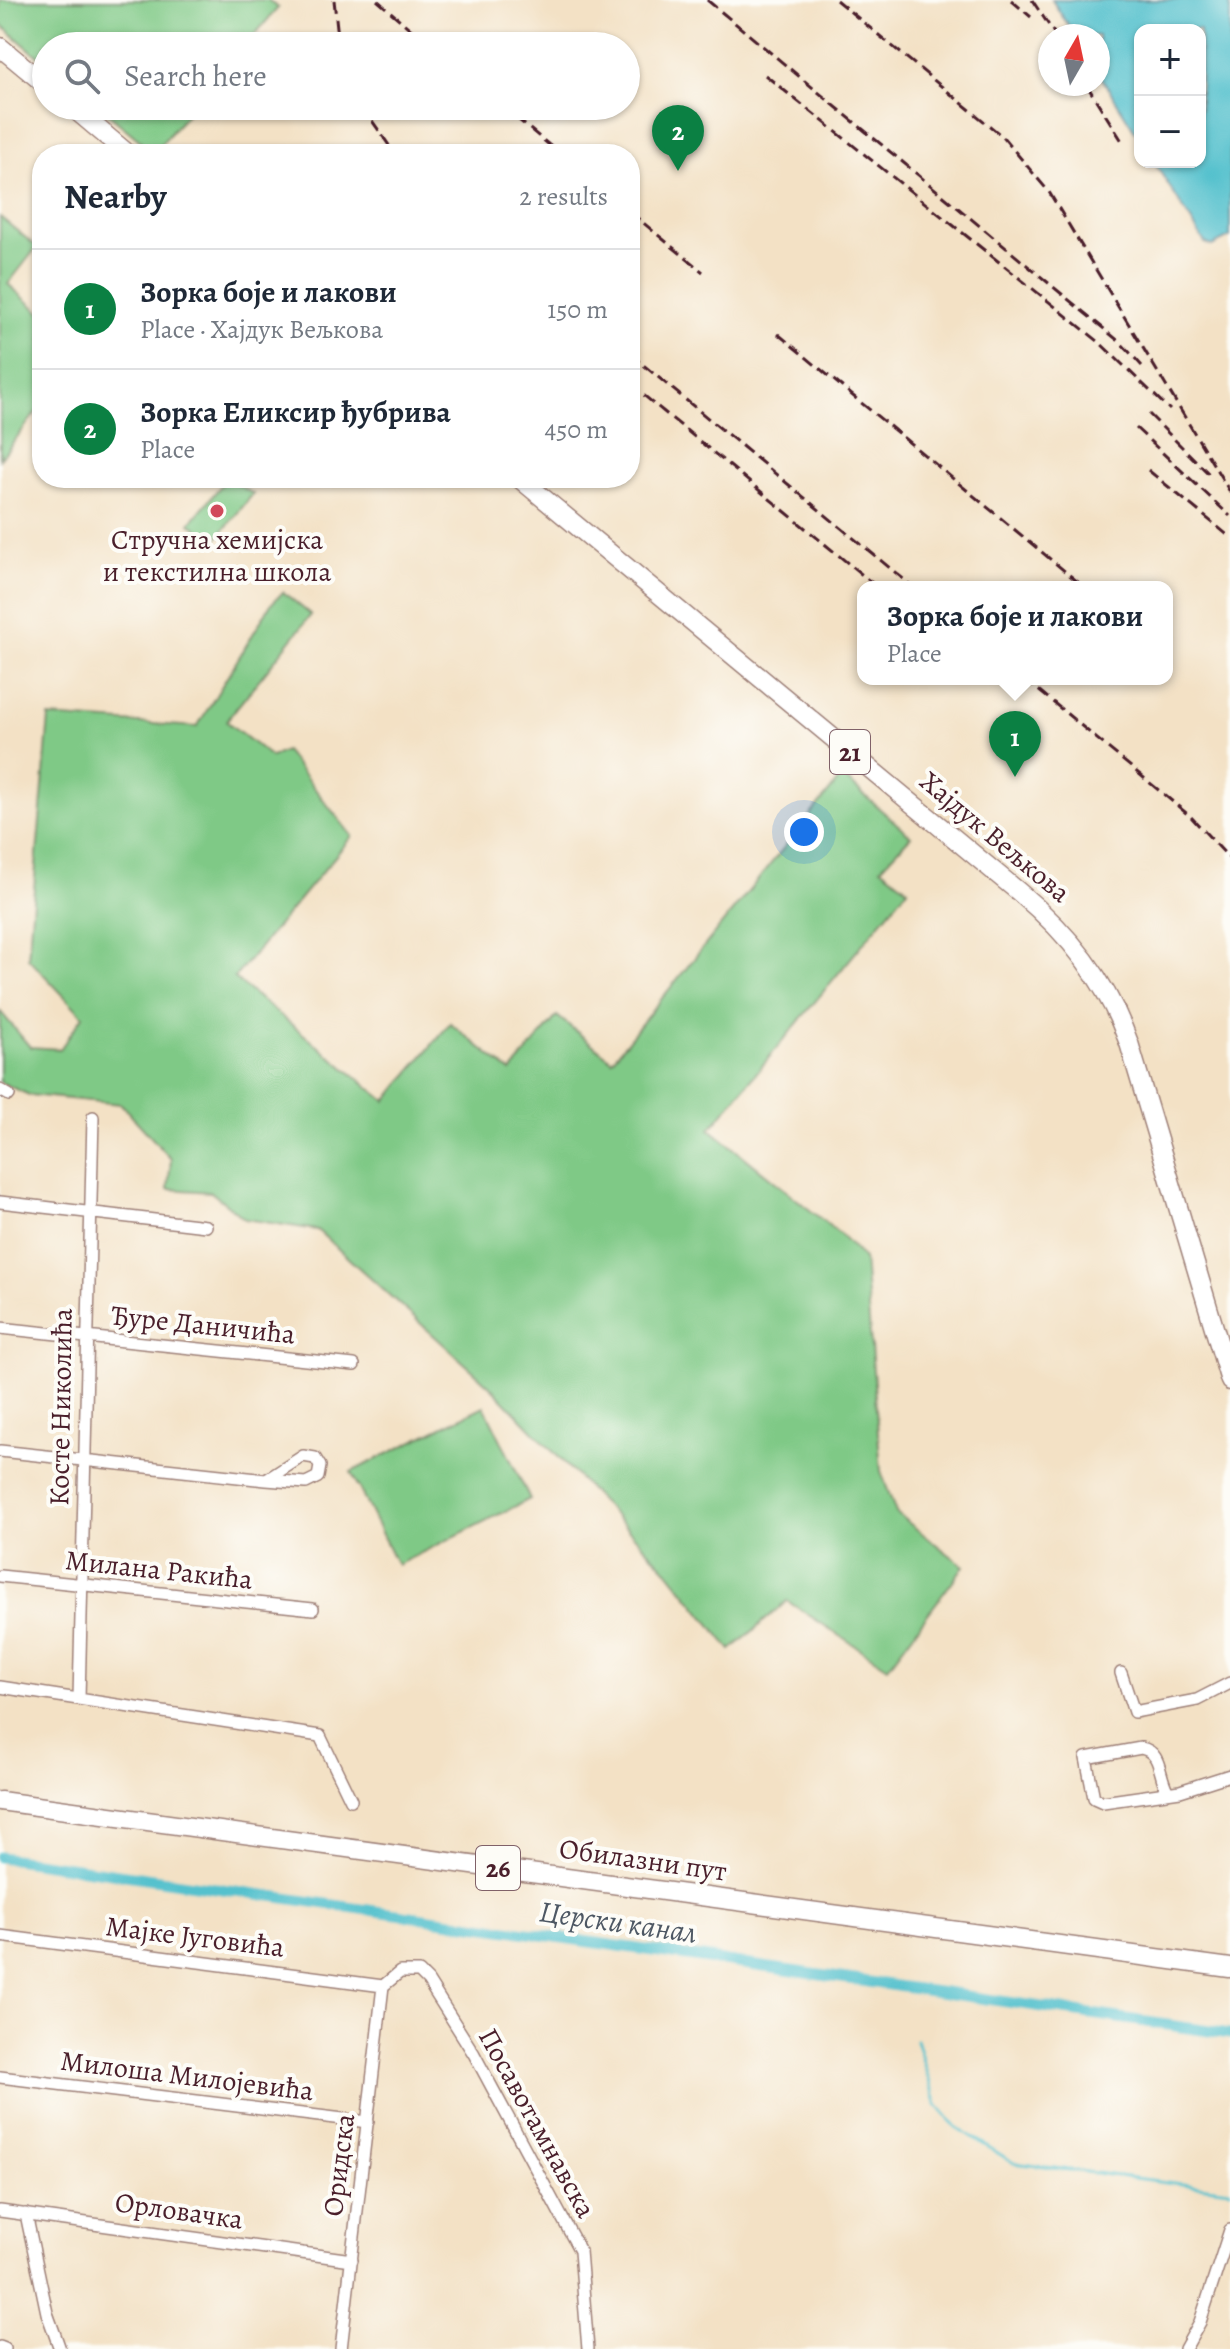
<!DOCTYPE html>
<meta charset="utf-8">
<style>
:root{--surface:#fff;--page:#f2f2f3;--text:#1f2937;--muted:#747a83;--line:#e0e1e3;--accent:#0b8043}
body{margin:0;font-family:Alegreya,serif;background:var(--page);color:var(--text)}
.controls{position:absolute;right:24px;top:24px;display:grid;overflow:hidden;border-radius:16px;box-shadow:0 2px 6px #0004}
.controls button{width:72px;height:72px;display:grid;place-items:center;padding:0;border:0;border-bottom:2px solid var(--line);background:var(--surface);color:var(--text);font:40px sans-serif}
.compass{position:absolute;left:1038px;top:24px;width:72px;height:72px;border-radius:50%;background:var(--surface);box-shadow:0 2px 6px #0004;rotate:9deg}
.you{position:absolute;left:804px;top:832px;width:28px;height:28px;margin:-20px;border:6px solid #fff;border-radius:50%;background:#1a73e8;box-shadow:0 0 0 12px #1a73e833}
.badge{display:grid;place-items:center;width:52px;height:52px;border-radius:50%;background:var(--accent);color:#fff;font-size:26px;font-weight:700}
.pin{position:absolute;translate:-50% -66px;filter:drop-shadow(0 2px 4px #0008)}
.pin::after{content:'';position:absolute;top:42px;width:28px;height:24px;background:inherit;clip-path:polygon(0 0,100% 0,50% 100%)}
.popup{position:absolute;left:857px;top:581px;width:316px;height:104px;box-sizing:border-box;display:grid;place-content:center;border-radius:16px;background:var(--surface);filter:drop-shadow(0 2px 6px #0005);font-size:26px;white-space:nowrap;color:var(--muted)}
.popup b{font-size:30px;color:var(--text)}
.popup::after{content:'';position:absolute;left:50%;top:100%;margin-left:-16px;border:16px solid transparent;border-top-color:var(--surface)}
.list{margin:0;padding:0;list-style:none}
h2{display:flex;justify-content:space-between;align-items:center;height:104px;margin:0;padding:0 32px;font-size:34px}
h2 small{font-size:26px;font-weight:400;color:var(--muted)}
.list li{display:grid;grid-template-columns:52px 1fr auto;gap:24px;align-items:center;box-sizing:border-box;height:120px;padding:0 32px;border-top:2px solid var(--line)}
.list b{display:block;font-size:30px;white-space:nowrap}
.list p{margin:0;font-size:26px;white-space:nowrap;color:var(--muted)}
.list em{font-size:26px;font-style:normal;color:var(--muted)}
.icon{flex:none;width:44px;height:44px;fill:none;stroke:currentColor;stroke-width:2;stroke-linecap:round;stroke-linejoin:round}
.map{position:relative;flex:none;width:1230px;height:2349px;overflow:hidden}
.search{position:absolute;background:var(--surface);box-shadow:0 2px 6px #0004;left:32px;top:32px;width:608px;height:88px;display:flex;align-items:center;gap:20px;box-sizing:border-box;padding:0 28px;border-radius:44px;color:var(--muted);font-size:30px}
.panel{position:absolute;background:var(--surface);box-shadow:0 2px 6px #0004;left:32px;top:144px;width:608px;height:344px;border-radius:32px}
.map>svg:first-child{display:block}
.green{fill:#7fc986;stroke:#647458;stroke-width:2}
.water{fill:#54c1cd;stroke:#4f707c;stroke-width:2}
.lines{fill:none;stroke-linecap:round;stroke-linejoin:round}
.stream{stroke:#54c1cd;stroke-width:3}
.canal{stroke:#54c1cd;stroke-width:11}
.street-casing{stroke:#9e8078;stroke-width:14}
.primary-casing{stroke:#9e8078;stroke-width:21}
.street{stroke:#fff;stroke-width:11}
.primary{stroke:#fff;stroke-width:18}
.rail{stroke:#4a1f2b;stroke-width:3;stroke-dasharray:12 6;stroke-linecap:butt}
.poi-dot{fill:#d1495b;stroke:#fdfcf7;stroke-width:3}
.labels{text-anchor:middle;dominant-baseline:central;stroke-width:8;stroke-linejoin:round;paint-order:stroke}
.shield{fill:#fdfcf7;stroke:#806168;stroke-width:2}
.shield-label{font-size:26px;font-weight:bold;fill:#4a1f2b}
.poi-label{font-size:28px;fill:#4a1f2b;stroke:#fdfcf7}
.street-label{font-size:28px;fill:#4a1f2b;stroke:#fdfcf7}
.water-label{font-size:30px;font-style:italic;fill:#4e5864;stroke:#fdfcf7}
</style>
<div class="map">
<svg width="1230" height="2349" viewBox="0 0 1230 2349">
<rect width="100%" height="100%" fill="#fdfcf7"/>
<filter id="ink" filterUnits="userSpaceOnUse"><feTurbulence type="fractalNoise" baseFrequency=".0125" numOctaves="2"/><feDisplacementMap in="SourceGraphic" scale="16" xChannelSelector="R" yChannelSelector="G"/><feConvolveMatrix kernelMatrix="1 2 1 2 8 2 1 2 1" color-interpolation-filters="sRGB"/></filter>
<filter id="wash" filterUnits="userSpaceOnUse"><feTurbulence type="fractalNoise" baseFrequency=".006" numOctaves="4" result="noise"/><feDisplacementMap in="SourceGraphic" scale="32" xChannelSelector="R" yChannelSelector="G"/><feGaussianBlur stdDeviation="1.8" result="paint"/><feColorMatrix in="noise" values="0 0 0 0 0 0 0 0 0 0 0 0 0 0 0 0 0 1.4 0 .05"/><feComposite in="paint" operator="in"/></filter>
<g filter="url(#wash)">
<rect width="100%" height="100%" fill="#f3e1c5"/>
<path class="green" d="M0,0H268L278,8L245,46H46V63L0,24Z
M98,106H194L154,152Z
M0,217L37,247L8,284L42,314V405L0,459Z
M227,478L253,494L214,542L190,523Z
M283,592L311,615L226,721L271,757L285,751L352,836L234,978L386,1101L450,1023L511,1072L557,1016L612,1060L842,776L911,836L881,868L908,889L710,1129L842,1236L864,1259L881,1471L896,1513L964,1566L888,1667L787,1601L731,1650L668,1571L492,1388L317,1230L245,1219L211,1192L168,1189L171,1159L121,1104L29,1095L0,1082V1011L30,1047L60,1049L83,1016L28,958L49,717L197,727L271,604Z
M484,1406L530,1499L397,1565L351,1472Z"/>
<path class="water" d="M1052,0H1230V237L1212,246L1205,243L1154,162H1200V30H1140V139L1098,72V36H1075Z"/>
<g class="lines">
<path class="stream" d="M916,2040L937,2105L956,2127L1014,2163L1230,2190"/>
<path class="canal" d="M0,1857L1230,2034"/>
</g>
</g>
<g filter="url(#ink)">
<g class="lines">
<defs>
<path id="street" d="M0,1090L9,1095
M0,1202L206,1226
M0,1328L354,1365
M0,1451L266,1480L306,1483L318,1477L320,1466L315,1458L303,1456L266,1480
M0,1576L313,1609
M1121,1673L1134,1712L1197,1700L1230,1683
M0,1687L320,1736L351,1800
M79,1699L93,1117
M1167,1790C1158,1774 1162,1752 1141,1748L1086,1758L1094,1798L1103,1802L1180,1791L1230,1775
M0,1936L383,1986
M383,1986L400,1972H419L428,1981L474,2054L580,2251L588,2349
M0,2077L368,2122
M0,2211L352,2260
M26,2214L47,2313L60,2349
M0,2347L5,2349
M341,2349L383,1986
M1185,2349L1200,2322L1230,2230"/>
<path id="primary" d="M0,47L46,85
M71,106L128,154
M519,478L1019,892C1070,935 1106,980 1129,1043L1230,1381
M0,1801L1230,1968"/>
</defs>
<use href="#street" class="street-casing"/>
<use href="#primary" class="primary-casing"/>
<use href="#street" class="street"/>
<use href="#primary" class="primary"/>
<path class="rail" d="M334,0L339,46
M377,0L430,46
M707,0L1121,343L1142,366
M836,0L1002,136L1049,192L1230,492
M1011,0L1031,17
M1032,0L1056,36
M765,75L1098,341L1170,410
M1086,84L1122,141
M362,106L395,154
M502,106L560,154
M630,212L703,272
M778,334L1084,587
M630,354L913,587
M630,384L877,587
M1149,414L1212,477
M1136,428L1230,516
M1148,470L1230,537
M1025,679L1191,817L1230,859"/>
</g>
</g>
<circle class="poi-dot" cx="217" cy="511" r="8"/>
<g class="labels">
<g class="shield">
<rect x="830" y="730" width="40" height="44" rx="6"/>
<rect x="476" y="1846" width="44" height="44" rx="6"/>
</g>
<g class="shield-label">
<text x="850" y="752">21</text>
<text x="498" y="1868">26</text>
</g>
<g class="poi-label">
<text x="217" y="540">Стручна хемијска<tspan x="217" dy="32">и текстилна школа</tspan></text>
</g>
<g class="street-label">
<text transform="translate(995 837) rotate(40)">Хајдук Вељкова</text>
<text transform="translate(203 1325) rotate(6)">Ђуре Даничића</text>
<text transform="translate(61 1407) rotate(-89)">Косте Николића</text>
<text transform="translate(159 1570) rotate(6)">Милана Ракића</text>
<text transform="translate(643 1860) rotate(8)">Обилазни пут</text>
<text transform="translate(195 1937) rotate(7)">Мајке Југовића</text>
<text transform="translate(187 2076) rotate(7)">Милоша Милојевића</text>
<text transform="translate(537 2123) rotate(61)">Посавотамнавска</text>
<text transform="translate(339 2165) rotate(-83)">Оридска</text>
<text transform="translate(179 2211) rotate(8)">Орловачка</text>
</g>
<g class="water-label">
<text transform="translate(618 1922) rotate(8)">Церски канал</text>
</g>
</g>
</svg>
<div class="controls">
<button>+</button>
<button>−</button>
</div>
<svg class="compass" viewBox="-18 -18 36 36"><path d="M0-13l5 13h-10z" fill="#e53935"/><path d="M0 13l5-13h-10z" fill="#747a83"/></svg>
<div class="you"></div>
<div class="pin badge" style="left:1015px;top:777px">1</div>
<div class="popup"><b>Зорка боје и лакови</b>Place</div>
<div class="pin badge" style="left:678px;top:171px">2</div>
<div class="search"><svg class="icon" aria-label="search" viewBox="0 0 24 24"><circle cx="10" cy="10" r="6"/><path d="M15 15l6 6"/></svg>Search here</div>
<section class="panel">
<h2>Nearby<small>2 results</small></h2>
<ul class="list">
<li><span class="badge">1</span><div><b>Зорка боје и лакови</b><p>Place · Хајдук Вељкова</p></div><em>150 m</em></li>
<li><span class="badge">2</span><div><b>Зорка Еликсир ђубрива</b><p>Place</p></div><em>450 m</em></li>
</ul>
</section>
</div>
